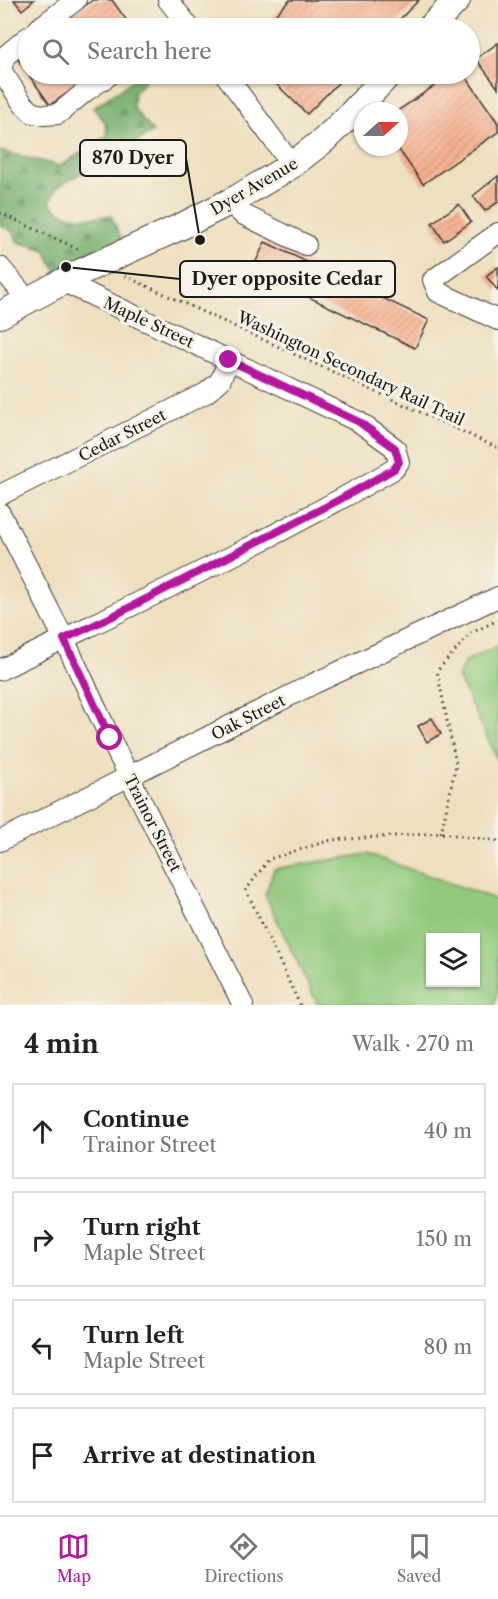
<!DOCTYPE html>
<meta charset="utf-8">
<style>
:root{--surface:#fff;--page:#f6f6f6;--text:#222;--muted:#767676;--line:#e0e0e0;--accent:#b5179e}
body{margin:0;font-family:"Libre Caslon Text",serif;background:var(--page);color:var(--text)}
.controls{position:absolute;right:18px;bottom:18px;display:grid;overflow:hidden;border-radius:0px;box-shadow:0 2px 4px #0004}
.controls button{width:54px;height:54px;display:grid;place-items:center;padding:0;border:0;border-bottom:2px solid var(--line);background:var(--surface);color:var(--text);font:30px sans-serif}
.compass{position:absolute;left:354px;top:102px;width:54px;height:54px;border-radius:50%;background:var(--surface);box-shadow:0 2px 4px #0004;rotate:69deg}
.stop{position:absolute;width:18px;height:18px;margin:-14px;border:4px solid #b5179e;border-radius:50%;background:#fff}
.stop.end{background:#b5179e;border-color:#fff;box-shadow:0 2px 6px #0008}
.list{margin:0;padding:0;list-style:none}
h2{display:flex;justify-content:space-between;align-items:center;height:78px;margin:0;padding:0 24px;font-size:26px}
h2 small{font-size:20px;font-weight:400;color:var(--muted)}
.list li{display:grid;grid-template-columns:39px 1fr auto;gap:18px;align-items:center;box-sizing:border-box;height:96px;margin:0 12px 12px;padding:0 12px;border:2px solid var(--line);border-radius:0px}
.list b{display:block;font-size:22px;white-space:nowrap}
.list p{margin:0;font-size:20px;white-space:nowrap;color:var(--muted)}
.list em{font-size:20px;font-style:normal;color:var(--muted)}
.icon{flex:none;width:33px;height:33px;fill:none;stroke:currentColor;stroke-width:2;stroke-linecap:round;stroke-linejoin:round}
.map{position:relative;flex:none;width:498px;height:1005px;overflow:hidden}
.search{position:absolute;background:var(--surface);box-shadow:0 2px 4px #0004;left:18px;right:18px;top:18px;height:66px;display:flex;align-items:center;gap:15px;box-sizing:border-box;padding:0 21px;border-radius:33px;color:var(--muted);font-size:22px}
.sheet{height:510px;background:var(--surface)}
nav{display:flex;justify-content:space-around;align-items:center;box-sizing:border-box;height:84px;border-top:2px solid var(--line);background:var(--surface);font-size:16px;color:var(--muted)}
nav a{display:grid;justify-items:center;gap:3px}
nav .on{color:var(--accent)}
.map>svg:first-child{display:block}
.forest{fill:url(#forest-firs);stroke:#486444;stroke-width:1.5}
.pitch{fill:#91c97b;stroke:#56724c;stroke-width:1.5;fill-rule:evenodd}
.building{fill:url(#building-hatch)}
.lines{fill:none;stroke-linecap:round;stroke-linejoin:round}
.minor-casing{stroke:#3c3934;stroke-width:22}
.major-casing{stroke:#3c3934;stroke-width:28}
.path{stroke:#3c3934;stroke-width:3;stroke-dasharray:1.5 4.5;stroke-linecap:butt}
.minor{stroke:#fff;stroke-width:20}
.major{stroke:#fff;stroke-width:26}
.route{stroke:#b5179e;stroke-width:8}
.labels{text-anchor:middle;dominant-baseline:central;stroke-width:6;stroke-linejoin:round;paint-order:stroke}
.street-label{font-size:16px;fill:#1c1c1c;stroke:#f7f3e8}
.leader{fill:none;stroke:#1c1c1c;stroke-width:2}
.callout-dot{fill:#1c1c1c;stroke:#f7f3e8;stroke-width:2}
.callout{fill:#f7f3e8;stroke:#1c1c1c;stroke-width:2}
.callout-label{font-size:18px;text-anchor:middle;font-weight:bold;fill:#1c1c1c}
</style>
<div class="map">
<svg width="498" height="1005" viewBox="0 0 498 1005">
<defs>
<pattern id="forest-firs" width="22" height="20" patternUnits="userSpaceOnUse" patternTransform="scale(1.5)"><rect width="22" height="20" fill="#74ad6b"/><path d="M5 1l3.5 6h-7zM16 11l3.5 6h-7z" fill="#5e8c57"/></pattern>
<pattern id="building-hatch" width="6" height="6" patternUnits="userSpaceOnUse" patternTransform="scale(1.5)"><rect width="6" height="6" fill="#f5b190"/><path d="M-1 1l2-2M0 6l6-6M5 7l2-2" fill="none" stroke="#d1987c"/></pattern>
</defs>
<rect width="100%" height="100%" fill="#f7f3e8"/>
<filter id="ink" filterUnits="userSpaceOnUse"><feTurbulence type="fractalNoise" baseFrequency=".0167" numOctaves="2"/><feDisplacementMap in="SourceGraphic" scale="12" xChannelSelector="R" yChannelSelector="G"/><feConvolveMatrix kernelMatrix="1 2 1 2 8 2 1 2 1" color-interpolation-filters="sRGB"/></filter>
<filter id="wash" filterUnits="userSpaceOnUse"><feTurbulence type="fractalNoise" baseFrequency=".008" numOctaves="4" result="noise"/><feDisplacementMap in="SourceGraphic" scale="24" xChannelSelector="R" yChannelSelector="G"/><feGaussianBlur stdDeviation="1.35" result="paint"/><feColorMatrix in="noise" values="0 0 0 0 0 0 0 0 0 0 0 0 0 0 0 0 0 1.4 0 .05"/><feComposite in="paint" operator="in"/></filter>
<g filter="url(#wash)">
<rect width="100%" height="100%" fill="#eedfbf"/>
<path class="forest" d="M142,74L145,82L134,92L133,108L153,132L57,187L50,203C65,221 89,218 111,215L126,250L61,281L45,250L18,242L12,231L0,225V151L60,166L107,136L105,122L93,108Z"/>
<path class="pitch" d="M498,646V760L458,677L465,661Z
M367,854L498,900V990L494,1005H318L265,895L274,869ZM430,938H476V982H430Z"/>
<g id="blocks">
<path class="building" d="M14,0H34L22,10Z
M93,0H112L132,28H53Z
M290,0H419L391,28H262Z
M498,43V88L476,59Z
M28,46V74H95L50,105L15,55Z
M266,74H347L307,114Z
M452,74H464L498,123V132L423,184L397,147H399V110Z
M498,176V202L485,211L473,196Z
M459,204L471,222L444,241L432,223Z
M265,242L429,320L415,348L252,270Z
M498,267V291L486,276Z
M432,718L441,734L427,742L418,726Z"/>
</g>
</g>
<g filter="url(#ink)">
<use href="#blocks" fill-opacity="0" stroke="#3c3934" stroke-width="1.5"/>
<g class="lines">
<defs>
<path id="minor" d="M168,0L190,28
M39,28L76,0
M28,37L5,56L1,70L23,104L33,113L44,115L58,114L86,91L111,74
M225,74L292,165
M229,202L242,214L306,245
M498,233L433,280L438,292L498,320
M0,267L28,300
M0,495L206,393L220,381L229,360
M0,513L64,639L110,738L243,1005
M0,670C132,605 266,543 394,469L399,462L395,448L359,422L64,282
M0,841L313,684L498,597"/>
<path id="major" d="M430,28L457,0
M0,315L83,271L182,226L239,197L292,165L324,140L351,114L389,74"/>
</defs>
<use href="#minor" class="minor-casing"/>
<use href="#major" class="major-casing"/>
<path class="path" d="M0,213L80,250
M125,276L498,448
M441,833L456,764L437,671L471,633L498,620
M300,1005L246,890L269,859L331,840L441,833L497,841L498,843"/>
<use href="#minor" class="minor"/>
<use href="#major" class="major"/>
</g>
</g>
<g class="lines" filter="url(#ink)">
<path class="route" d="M110,738L64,639L109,618L337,501L394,469L399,462L395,448L359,422L229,360"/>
</g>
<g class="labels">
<g class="street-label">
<text transform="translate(254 186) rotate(-30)">Dyer Avenue</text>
<text transform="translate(149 322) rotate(25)">Maple Street</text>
<text transform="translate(351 368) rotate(25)">Washington Secondary Rail Trail</text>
<text transform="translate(122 435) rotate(-27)">Cedar Street</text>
<text transform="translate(248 717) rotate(-27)">Oak Street</text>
<text transform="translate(153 823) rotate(63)">Trainor Street</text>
</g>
</g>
<path class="leader" d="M200 240L186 158M66 267L180 279"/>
<g class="callout-dot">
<circle cx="200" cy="240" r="6"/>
<circle cx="66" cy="267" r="6"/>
</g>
<g class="callout">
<rect x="80" y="140" width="106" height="36" rx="6"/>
<rect x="180" y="261" width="215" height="36" rx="6"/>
</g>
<g class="callout-label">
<text x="133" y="164">870 Dyer</text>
<text x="287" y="285">Dyer opposite Cedar</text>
</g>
</svg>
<div class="controls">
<button><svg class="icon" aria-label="layers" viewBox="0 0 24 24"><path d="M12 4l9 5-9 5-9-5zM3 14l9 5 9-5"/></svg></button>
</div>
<svg class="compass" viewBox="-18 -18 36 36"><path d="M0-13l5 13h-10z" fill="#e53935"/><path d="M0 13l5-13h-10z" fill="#767676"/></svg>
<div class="stop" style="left:110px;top:738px"></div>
<div class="stop end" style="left:229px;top:360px"></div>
<div class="search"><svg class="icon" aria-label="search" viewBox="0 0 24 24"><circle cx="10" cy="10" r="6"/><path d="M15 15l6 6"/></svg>Search here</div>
</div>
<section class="sheet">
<h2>4 min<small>Walk · 270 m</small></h2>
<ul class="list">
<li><svg class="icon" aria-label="ahead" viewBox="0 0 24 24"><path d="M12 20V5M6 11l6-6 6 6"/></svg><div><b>Continue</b><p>Trainor Street</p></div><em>40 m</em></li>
<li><svg class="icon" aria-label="right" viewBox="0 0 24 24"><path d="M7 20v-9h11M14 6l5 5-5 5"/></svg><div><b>Turn right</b><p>Maple Street</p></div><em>150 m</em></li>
<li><svg class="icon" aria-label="left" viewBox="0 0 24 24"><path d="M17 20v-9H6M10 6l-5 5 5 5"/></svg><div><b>Turn left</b><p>Maple Street</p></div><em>80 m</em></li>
<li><svg class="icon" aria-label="arrive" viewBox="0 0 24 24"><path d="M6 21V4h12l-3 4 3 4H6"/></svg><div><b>Arrive at destination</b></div></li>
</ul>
</section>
<nav>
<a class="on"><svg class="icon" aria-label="map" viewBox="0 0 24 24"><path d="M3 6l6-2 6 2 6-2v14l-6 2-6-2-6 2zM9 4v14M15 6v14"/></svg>Map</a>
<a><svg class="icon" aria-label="directions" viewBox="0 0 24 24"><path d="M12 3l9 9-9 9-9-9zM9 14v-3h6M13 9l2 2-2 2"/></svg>Directions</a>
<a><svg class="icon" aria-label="saved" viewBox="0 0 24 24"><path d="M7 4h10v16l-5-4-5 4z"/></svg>Saved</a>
</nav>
